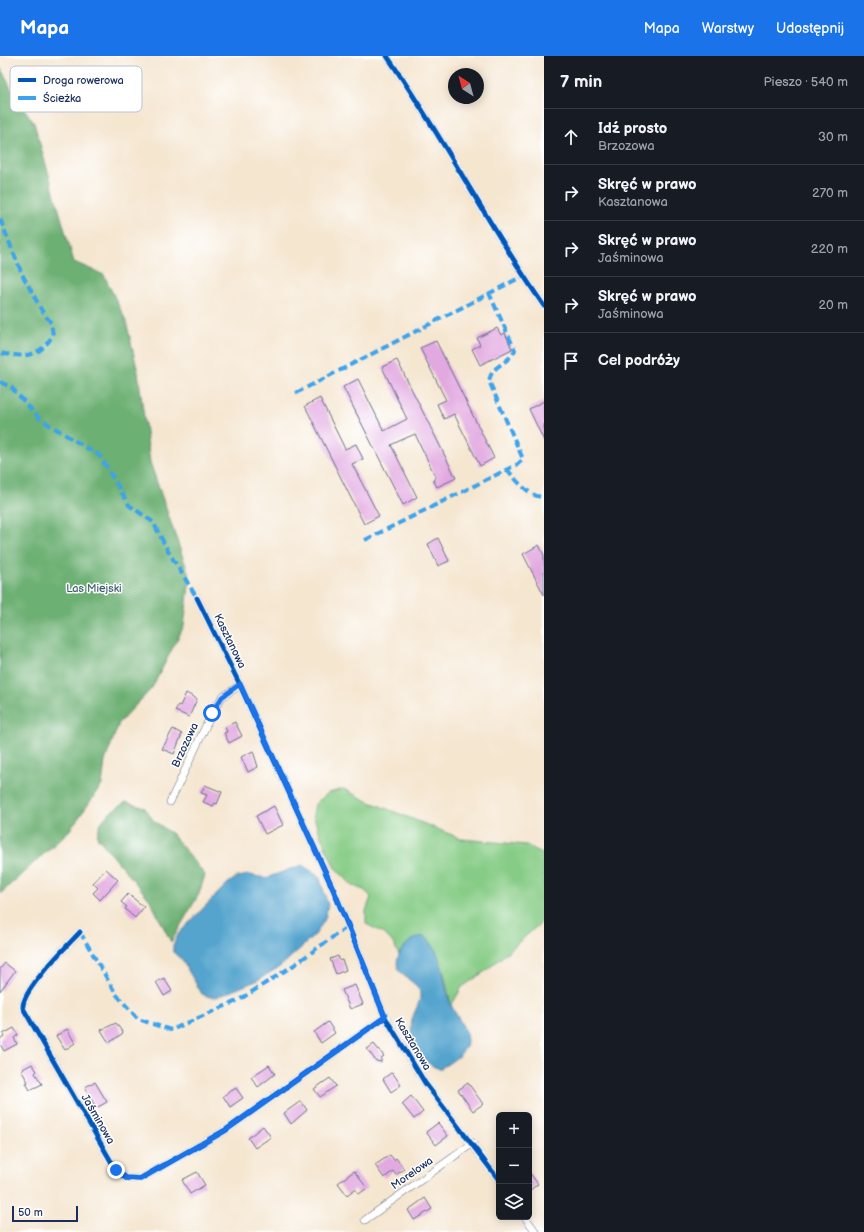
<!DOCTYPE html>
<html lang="pl">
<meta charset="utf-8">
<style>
:root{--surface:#171b24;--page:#242831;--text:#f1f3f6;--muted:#9ea1a6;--line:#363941;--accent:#1a73e8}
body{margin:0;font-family:"Balsamiq Sans",sans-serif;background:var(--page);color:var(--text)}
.controls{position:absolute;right:12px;bottom:12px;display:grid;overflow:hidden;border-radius:6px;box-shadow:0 2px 10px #0003}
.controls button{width:36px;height:36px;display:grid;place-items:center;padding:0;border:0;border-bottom:1px solid var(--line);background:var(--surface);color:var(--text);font:20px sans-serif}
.compass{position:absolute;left:448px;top:12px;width:36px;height:36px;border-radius:50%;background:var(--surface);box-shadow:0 2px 10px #0003;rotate:324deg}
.scale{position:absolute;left:12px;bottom:10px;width:66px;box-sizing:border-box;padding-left:4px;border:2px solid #1b2f5e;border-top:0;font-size:11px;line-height:14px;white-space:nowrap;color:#1b2f5e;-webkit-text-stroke:3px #fff;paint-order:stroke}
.stop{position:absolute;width:12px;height:12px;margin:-9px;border:3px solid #1a73e8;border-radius:50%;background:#fff}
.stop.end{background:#1a73e8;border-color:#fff;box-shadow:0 1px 4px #0008}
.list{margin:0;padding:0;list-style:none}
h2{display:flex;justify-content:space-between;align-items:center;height:52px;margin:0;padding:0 16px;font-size:17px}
h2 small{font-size:13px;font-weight:400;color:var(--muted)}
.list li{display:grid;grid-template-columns:26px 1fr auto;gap:12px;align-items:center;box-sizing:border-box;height:56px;padding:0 16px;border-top:1px solid var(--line)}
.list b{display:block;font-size:15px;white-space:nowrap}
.list p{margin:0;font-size:13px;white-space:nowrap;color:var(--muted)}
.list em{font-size:13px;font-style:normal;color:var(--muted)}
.icon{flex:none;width:22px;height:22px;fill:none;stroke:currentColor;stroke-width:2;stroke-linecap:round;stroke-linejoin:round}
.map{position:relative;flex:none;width:544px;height:1176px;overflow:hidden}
header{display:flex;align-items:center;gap:24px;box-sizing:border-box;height:56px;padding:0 20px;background:var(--accent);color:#fff}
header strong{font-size:19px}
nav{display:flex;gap:22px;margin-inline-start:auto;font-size:14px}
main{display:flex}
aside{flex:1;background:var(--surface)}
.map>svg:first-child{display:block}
.green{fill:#87cc86;stroke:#517e72}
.forest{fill:#6db073;stroke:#447068}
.water{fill:#54a4ce;stroke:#386a96}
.building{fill:#e2a9e1}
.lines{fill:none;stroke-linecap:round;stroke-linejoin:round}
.minor-casing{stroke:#676f86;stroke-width:8}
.minor{stroke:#fff;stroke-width:7}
.quiet{stroke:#3da3ed;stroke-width:4;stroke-dasharray:8 4;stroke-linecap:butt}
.cycleway-casing{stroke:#fff;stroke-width:8}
.cycleway{stroke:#0057b8;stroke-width:5}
.route{stroke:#1a73e8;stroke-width:5}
.labels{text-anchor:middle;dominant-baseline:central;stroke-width:3;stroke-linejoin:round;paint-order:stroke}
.park-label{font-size:11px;fill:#3b5e6a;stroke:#fff}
.street-label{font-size:11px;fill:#1b2f5e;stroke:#fff}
.key{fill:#fff;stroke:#bbc1cf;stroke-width:1}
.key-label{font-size:11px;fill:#1b2f5e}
</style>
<header>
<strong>Mapa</strong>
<nav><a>Mapa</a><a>Warstwy</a><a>Udostępnij</a></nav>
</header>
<main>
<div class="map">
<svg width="544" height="1176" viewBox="0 0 544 1176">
<rect width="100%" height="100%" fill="#fff"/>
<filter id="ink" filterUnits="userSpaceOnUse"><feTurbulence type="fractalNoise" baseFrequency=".025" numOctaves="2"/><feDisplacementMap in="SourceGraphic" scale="8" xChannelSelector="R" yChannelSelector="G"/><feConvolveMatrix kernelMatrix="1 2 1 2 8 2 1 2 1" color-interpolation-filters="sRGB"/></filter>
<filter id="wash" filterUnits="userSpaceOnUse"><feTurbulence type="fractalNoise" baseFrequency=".012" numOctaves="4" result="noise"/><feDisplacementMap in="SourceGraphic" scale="16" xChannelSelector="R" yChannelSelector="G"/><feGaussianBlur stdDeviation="0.9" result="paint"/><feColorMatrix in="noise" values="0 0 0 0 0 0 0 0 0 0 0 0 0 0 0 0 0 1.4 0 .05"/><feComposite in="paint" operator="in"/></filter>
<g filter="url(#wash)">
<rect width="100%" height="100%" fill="#f5e6d0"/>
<path class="green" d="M344,733L365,744L462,783L526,789L544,798V864L487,914L462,931L451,950L444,917L429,883L403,893L399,899C391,880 384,877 366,868V855L371,841L364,834L353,830L335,812L321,781L313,759L315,748L328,737Z"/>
<path class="forest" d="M0,11L14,38L34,67L74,206L104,219L126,265L138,316L150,406L190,522L184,570L152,632L119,667L105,705L102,729L70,774L0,838Z
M126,746L145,752L153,764L172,778L205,819L199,838L171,886L150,844L97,781C99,761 111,756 126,746Z"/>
<path class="water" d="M302,809L319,820L328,849L325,863L315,879L281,910L256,925L217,941H210L202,938L182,904L173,896V889L179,877L227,828L237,821L249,819L266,822Z
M424,880C445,896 442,929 452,951C457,961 467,973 467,985C467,997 449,1007 440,1013C421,1008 408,983 412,964C414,955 421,947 420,937C419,923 386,920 401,895C407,886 414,882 424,880Z"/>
<g id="blocks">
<path class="building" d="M497,272L501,279L505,277L512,293L480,309L472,293L480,289L477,282Z
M436,285L494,402L480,410L454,358L444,363L437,348L446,344L420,292Z
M397,304L456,422L437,431L433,424L436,422L415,378L399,385L391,389L417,441L403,449L343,331L358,323L384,375L407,363L382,311Z
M320,342L345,393L356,388L363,403L352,408L379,460L364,468L305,350Z
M544,345V385L529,353Z
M438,482L449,505L438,510L428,488Z
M539,489L544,499V539L523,498Z
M186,637L197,643L189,661L175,655L178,649L180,650Z
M235,666L242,680L229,687L224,677L227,676L225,671Z
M173,673L182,678L174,698L162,693Z
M253,695L258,711L248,716L241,701Z
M205,729L222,736L217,748L215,747L213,750L203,746L207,739L201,737Z
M274,750L283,769L265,778L256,760Z
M106,813L118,824L100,844L93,837L98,832L93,827Z
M128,838L144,851L135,862L125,853L127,851L121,846Z
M338,900L340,905L342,904L346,914L336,918L330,903Z
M5,907L15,915L0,935V913Z
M164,922L172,935L164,940L156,926Z
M355,929L363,948L350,953L342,934Z
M328,966L335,977L321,987L314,976Z
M116,967L123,977L109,987L101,974Z
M14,972L18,979L14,982L17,988L4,995L0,988V983L4,980L3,978Z
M67,973L75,987L65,994L56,980Z
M374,988L384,1000L381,1002V1006L376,1005L367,993Z
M32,1008L37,1015L35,1017L42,1028L30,1034L26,1027L28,1026L21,1014Z
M269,1009L275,1018L258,1031L251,1021Z
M392,1016L401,1029L391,1036L383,1023Z
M330,1022L336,1030L320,1041L314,1033Z
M95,1026L107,1046L96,1052L85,1031Z
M468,1027L483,1048L473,1055L458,1034Z
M236,1032L243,1042L230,1051L223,1040Z
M411,1040L423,1056L414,1063L402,1048Z
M301,1045L307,1054L291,1068L284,1057Z
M438,1067L448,1080L436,1089L426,1076Z
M263,1070L271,1081L255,1092L248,1082Z
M390,1099L394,1104L396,1102L404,1113L396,1119L393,1115L384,1122L375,1109Z
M354,1115L367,1132L359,1138L355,1133L347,1139L338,1127Z
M197,1116L205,1129L190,1138L182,1124Z
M529,1116L538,1128L529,1135Z
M425,1142L432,1153L414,1164L408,1154Z"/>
</g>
</g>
<g filter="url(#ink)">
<use href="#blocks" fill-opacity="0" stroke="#676f86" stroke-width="1"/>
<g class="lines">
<defs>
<path id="minor" d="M387,0C443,81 488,169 544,250
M197,542L240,629L334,835L385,961L425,1027L499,1124
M170,746L212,657L222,641L240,629
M80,876C67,890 21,935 23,952L116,1114L126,1122L140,1123L226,1074L385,961
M525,1161L536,1176
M365,1164L473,1087"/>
</defs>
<use href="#minor" class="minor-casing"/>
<use href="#minor" class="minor"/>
<path class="quiet" d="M0,163L22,218L42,255L51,267L53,279C42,296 33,301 13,299C8,298 4,299 0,296
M0,326L11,331L40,363L100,400L129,449L153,466L168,495L197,542
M296,337L523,220
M507,413C515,423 530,442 544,441
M365,484L518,408L523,403L489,325C492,308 508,309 515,294L489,237
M80,876L116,938L138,963L171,974L239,944L294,909L348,870"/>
<defs>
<path id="cycleway" d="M387,0C443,81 488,169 544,250
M197,542L240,629L334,835L385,961L425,1027L499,1124
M80,876C67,890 21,935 23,952L116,1114L126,1122L140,1123L226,1074L385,961"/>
</defs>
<use href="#cycleway" class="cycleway-casing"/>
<use href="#cycleway" class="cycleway"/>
</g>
</g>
<g class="lines" filter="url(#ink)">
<path class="route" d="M116,1114L126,1122L140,1123L226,1074L385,961L334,835L240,628L222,641L212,657"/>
</g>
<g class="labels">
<g class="park-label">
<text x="94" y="532">Las Miejski</text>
</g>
<g class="street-label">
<text transform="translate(230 585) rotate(64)">Kasztanowa</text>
<text transform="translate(185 689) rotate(-65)">Brzozowa</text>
<text transform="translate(413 988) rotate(59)">Kasztanowa</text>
<text transform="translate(98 1063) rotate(60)">Jaśminowa</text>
<text transform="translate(412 1117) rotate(-35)">Morelowa</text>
</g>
</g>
<rect x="10" y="10" width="132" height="46" rx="6" class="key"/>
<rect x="18" y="22" width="18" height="4" fill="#0057b8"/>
<rect x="18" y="40" width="18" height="4" fill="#3da3ed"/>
<g class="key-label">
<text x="43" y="28">Droga rowerowa</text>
<text x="43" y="46">Ścieżka</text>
</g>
</svg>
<div class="controls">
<button>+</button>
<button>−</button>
<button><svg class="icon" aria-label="layers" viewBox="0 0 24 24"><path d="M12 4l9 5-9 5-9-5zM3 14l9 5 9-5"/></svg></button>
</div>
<svg class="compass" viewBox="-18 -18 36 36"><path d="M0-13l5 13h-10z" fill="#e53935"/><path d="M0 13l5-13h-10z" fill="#9ea1a6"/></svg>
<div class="scale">50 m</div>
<div class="stop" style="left:212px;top:657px"></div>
<div class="stop end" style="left:116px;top:1114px"></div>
</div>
<aside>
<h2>7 min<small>Pieszo · 540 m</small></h2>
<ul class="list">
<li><svg class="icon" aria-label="ahead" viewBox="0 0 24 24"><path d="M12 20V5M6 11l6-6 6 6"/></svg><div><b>Idź prosto</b><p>Brzozowa</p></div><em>30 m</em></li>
<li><svg class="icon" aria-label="right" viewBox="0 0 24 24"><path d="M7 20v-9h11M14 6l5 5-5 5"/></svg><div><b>Skręć w prawo</b><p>Kasztanowa</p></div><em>270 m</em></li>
<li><svg class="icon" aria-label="right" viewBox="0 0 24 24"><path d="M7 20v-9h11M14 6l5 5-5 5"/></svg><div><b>Skręć w prawo</b><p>Jaśminowa</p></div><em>220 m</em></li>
<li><svg class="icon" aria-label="right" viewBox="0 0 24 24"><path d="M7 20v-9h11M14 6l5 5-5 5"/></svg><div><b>Skręć w prawo</b><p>Jaśminowa</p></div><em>20 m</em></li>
<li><svg class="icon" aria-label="arrive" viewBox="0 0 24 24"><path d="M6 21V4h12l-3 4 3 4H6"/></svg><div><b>Cel podróży</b></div></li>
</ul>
</aside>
</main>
